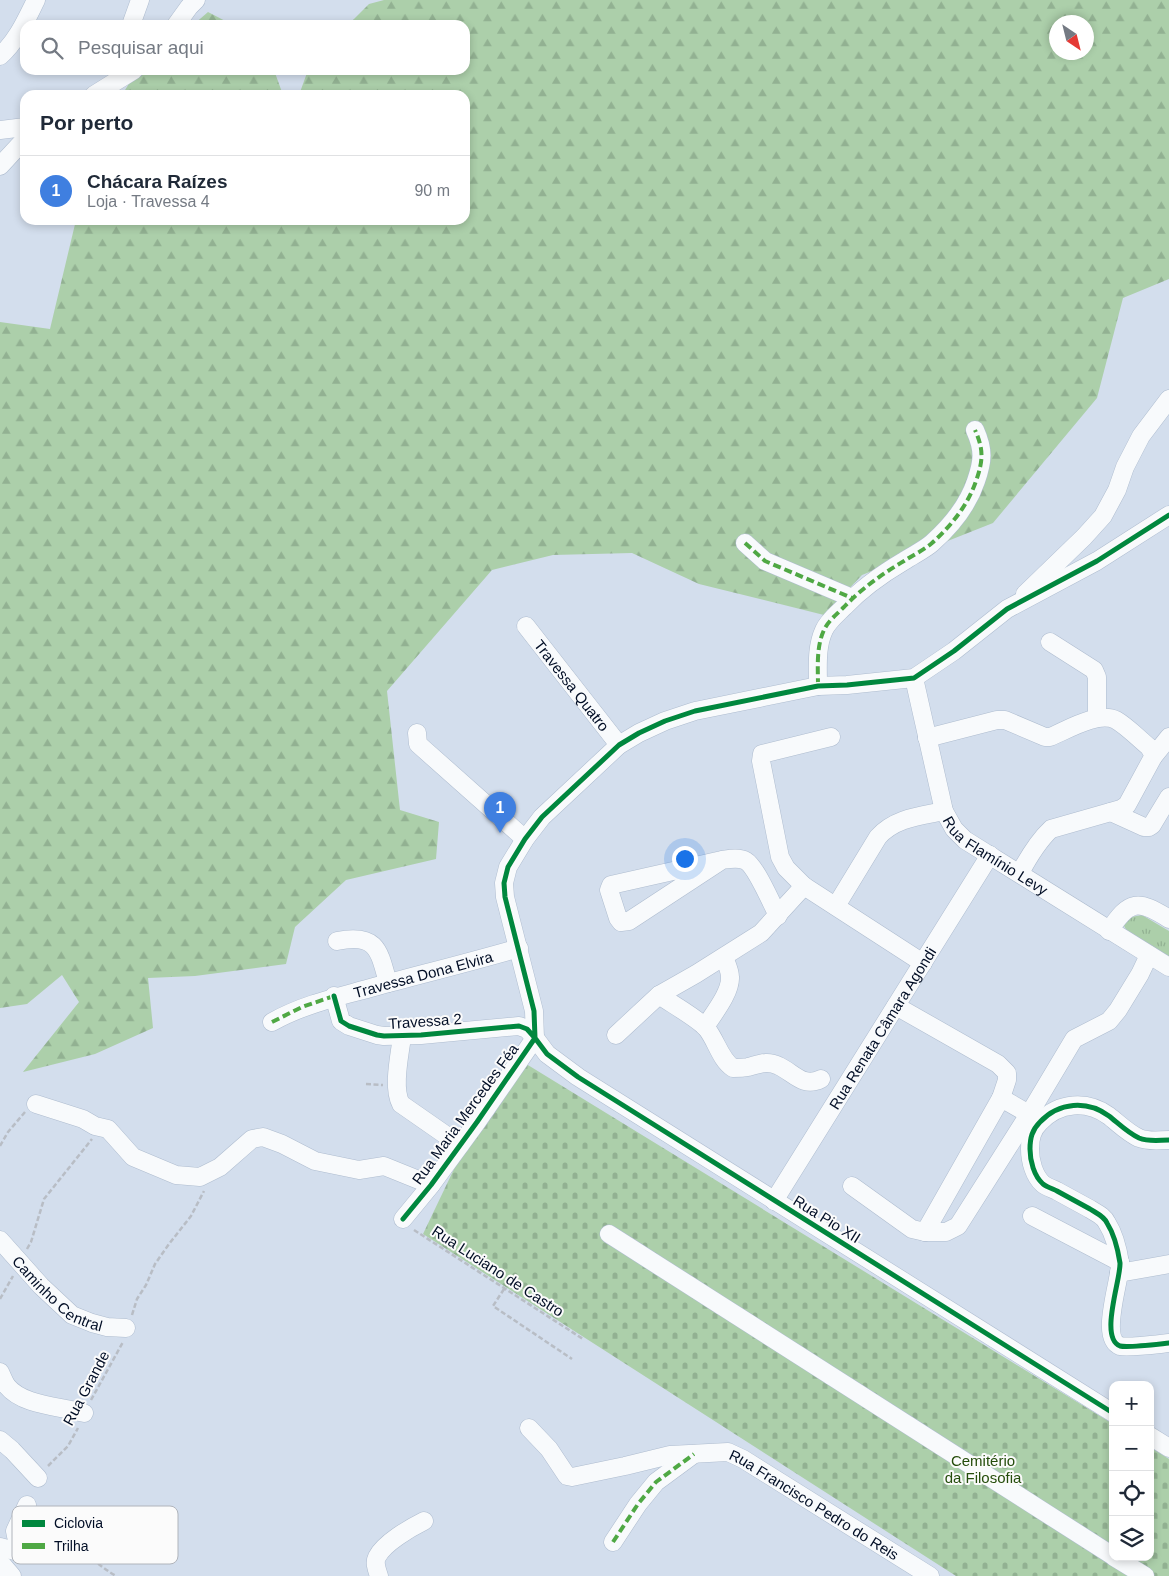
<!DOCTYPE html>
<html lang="pt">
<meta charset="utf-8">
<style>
:root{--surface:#fff;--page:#f2f2f3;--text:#1f2937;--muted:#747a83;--line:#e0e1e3;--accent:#db2777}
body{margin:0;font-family:Helvetica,sans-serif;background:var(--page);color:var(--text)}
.controls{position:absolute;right:15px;bottom:15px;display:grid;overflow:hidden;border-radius:10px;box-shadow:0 2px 8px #0003}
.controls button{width:45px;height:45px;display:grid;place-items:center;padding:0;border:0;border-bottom:1px solid var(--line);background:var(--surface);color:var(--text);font:25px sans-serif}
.compass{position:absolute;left:1049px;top:15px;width:45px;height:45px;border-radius:50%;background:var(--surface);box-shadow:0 2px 8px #0003;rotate:145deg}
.you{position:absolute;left:684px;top:858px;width:18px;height:18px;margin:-12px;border:4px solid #fff;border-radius:50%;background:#1a73e8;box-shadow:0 0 0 8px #1a73e833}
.badge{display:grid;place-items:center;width:32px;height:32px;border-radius:50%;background:var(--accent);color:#fff;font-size:16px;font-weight:700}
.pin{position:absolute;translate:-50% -41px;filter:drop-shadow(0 1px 2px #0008)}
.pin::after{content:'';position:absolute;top:26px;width:18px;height:15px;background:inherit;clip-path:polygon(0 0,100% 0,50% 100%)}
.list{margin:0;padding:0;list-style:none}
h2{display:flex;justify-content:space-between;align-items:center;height:65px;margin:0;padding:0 20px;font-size:21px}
h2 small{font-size:16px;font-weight:400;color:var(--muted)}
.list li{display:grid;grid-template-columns:32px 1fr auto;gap:15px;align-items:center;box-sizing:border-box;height:70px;padding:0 20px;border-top:1px solid var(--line)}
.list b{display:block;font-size:19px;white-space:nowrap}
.list p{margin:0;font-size:16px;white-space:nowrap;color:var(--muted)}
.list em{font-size:16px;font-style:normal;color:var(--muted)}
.icon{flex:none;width:28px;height:28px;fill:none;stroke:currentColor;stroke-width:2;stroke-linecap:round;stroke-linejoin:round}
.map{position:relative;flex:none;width:1169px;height:1576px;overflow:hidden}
.search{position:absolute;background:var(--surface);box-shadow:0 2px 8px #0003;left:20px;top:20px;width:450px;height:55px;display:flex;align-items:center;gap:12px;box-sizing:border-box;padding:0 18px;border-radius:15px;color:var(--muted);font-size:19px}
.panel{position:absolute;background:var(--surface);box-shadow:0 2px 8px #0003;left:20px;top:90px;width:450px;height:135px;border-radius:15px}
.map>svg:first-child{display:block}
.grass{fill:url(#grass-tufts)}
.forest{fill:url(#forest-firs);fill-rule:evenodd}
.cemetery{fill:url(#cemetery-stones)}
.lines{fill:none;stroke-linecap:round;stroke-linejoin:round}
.minor-casing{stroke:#aebccf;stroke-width:19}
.path{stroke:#b8bdc5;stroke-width:2.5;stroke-dasharray:5 2.5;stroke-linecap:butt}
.minor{stroke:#f8fafc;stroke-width:18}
.quiet{stroke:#4fa844;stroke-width:4;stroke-dasharray:8 4;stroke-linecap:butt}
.cycleway-casing{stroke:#fbfbfb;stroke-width:8}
.cycleway{stroke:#00873e;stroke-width:5}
.labels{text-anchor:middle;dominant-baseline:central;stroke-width:4;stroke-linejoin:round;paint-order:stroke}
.street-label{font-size:15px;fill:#000d25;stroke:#fbfbfb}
.park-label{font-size:15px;fill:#254d0c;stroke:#fbfbfb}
.key{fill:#fbfbfb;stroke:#b0b4bb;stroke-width:1}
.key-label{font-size:14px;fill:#000d25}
</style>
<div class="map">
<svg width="1169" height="1576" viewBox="0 0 1169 1576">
<defs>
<pattern id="grass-tufts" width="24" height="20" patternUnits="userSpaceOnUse" patternTransform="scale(1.25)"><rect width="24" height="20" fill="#accfaa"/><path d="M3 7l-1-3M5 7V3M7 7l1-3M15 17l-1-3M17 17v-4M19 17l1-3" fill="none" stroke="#92b192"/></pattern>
<pattern id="forest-firs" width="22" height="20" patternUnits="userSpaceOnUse" patternTransform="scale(1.25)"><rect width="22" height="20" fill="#accfaa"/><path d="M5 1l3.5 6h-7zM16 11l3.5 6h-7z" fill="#92b192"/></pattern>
<pattern id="cemetery-stones" width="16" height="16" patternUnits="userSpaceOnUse" patternTransform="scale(1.25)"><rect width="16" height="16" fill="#accfaa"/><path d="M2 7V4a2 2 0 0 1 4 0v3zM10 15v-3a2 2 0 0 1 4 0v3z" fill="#92b192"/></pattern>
</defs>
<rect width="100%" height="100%" fill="#d3deed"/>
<path class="grass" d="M1142,915L1169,931V962L1131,938L1120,919Z"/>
<path class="forest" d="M384,0H1169V279L1123,298L1097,398L993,523L862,575L824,615L699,584L632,553L553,555L492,570L387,691L400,810L439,822L436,859L346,880L295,927L286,964L195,976L148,978L153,1028L95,1054L23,1072L79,1002L62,975L27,1004L0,1008V322L50,329L76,220H465V95H299L308,70H465V25H348L369,4ZM1056,22H1086V52H1056Z
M208,12L233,25H193Z
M141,70H274L283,95H122L133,77Z"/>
<path class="cemetery" d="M523,1062L1113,1424V1557H1150V1447L1169,1459V1576H956L423,1234L455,1167Z"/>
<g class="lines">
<defs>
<g id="minor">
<path d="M131,25L140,0"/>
<path d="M176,25L189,7L196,0"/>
<path d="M0,56C17,41 26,20 36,0"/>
<path d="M94,95L134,70"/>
<path d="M0,130L25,127"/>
<path d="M0,166L25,139"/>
<path d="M745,543L765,561L852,598"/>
<path d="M1025,594L1084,537L1103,516L1117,490L1125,467L1141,436L1169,399"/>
<path id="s1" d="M526,626L619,745"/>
<path d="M1050,642L1094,670L1097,677V718"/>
<path id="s2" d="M914,678L944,811L954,829L965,840L1169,967"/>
<path d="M818,686C818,668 816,647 824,630C828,621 837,614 844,607C861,589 882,574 904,561C913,555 924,550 932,543C951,526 968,505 976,481C983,461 984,450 975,430"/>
<path d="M417,733L418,744L525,839"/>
<path d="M831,737L762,754L761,761L780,857L786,868L804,886L923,963"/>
<path d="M927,738L997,720H1005L1045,737H1050C1067,730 1098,711 1116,720C1128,727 1139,739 1149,747L1152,752L1153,757L1127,805L1121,809L1051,829C1038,841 1028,858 1020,873"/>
<path d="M1153,757L1169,737"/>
<path d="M1111,812L1144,827H1149L1152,825L1169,797"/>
<path d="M722,860L611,885L609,890L618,918L621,922L629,921L722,860C729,859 739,857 746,861C756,867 772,904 778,916"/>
<path d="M836,906L878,837C895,818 920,816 944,811"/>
<path d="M1109,931C1129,900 1138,899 1169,919"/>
<path d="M337,941C377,933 379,950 388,983"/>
<path d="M659,995C670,1003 699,1019 707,1029C717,1042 720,1059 733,1068C738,1068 743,1068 748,1067C760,1064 767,1060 779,1066C794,1073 803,1088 821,1079"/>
<path d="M334,996L341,1021L349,1026L377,1035L384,1036L421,1035L519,1026L527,1029L535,1038L547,1054L578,1077L1113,1413"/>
<path d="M896,1006L998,1064L1007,1073V1080L1001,1098"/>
<path id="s3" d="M272,1022C304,1004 338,997 374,987C422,974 471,962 519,948"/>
<path d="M705,1027C714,1013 731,992 730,977C730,970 726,963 724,957"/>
<path d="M616,1035L659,995L696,974L761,933L804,886"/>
<path d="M402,1036C400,1054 392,1088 401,1104L460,1145"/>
<path d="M36,1104L83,1119L95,1126L108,1129L133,1157L176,1175L200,1177L220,1167L252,1139L263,1137L282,1144L315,1161L359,1170L384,1166L431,1185"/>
<path d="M1169,1140C1159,1140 1149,1142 1139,1138C1128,1133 1118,1123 1109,1116C1087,1100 1059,1102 1040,1122C1032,1130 1030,1138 1030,1149C1030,1161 1034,1176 1043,1184C1047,1187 1053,1189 1057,1191C1068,1197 1079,1203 1090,1209C1096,1213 1104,1216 1107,1223C1114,1234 1118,1250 1120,1263C1121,1279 1099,1338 1120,1346C1128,1348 1159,1344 1169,1343"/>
<path d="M852,1186L912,1229L925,1232H946L958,1226L1031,1111L1074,1039L1109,1021L1118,1010L1140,974L1149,955"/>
<path id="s4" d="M774,1201L990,855"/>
<path d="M1032,1216L1120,1262"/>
<path d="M403,1219L431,1185L477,1122L535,1038L534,1011L505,897L504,883L508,867L525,839L542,817L619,745L639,733L665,721L695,711L818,686L847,685L914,678L954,651L1007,609L1097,561L1169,515"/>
<path d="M925,1232L1001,1098L1029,1114"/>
<path d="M609,1234L1113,1556"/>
<path id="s5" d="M0,1240L41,1286L72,1315L92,1323L107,1327L126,1328"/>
<path d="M1119,1273L1169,1264"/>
<path d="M0,1372C2,1376 4,1382 7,1386C23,1406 61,1406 84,1413"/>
<path id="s6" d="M529,1428L549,1449L567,1476L572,1477L625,1466L670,1455L728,1452L743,1459L930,1576"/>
<path d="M1150,1436L1169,1448"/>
<path d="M0,1440L12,1450L38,1478"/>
<path d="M613,1542L638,1504L656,1482L694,1454"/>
<path d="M0,1547L22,1553L25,1551L16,1536L15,1531L27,1505"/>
<path d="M1114,1557L1145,1576"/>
<path d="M0,1562L12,1576"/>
<path d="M379,1576C377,1570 374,1563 377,1557C384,1543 410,1528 424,1521"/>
</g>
</defs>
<use href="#minor" class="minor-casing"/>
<path class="path" d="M366,1084L383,1085
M0,1146L8,1132L25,1112
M414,1230L583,1339
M27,1249L31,1242L44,1199L92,1139
M504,1289L493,1306L572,1359
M0,1299L13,1276
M132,1315L137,1299L146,1285L155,1264L169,1244L191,1216L204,1191
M91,1400L123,1342
M48,1466L68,1446L78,1428
M36,1522C50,1535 67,1543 83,1553C94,1560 104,1569 116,1576"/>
<use href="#minor" class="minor"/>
<path class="quiet" d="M745,543L765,561L852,598
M818,686C818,668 816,647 824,630C828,621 837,614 844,607C861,589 882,574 904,561C913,555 924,550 932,543C951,526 968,505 976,481C983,461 984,450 975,430
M272,1022L302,1007L334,996
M613,1542L638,1504L656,1482L694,1454"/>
<defs>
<path id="cycleway" d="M334,996L341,1021L349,1026L377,1035L384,1036L421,1035L519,1026L527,1029L535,1038L547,1054L578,1077L1113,1413
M1169,1140C1159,1140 1149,1142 1139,1138C1128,1133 1118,1123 1109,1116C1087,1100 1059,1102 1040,1122C1032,1130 1030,1138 1030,1149C1030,1161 1034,1176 1043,1184C1047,1187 1053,1189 1057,1191C1068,1197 1079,1203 1090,1209C1096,1213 1104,1216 1107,1223C1114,1234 1118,1250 1120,1263C1121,1279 1099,1338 1120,1346C1128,1348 1159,1344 1169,1343
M403,1219L431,1185L477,1122L535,1038L534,1011L505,897L504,883L508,867L525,839L542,817L619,745L639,733L665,721L695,711L818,686L847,685L914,678L954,651L1007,609L1097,561L1169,515"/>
</defs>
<use href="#cycleway" class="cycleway-casing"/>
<use href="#cycleway" class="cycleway"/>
</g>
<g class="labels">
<g class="street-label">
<text stroke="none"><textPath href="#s1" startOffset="75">Travessa Quatro</textPath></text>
<text stroke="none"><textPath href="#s2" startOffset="206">Rua Flamínio Levy</textPath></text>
<text stroke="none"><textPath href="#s3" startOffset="159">Travessa Dona Elvira</textPath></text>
<text transform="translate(425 1021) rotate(-4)">Travessa 2</text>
<text stroke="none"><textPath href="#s4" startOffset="204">Rua Renata Câmara Agondi</textPath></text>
<text transform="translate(465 1114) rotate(-54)">Rua Maria Mercedes Féa</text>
<text transform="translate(827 1219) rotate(32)">Rua Pio XII</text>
<text transform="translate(498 1271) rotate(33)">Rua Luciano de Castro</text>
<text stroke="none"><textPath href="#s5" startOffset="80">Caminho Central</textPath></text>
<text transform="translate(86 1388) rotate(-62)">Rua Grande</text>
<text stroke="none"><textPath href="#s6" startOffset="326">Rua Francisco Pedro do Reis</textPath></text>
</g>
<g class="park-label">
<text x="983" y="1460">Cemitério<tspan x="983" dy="17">da Filosofia</tspan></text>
</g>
</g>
<rect x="12" y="1506" width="166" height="58" rx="8" class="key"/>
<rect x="22" y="1520" width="23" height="7" fill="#00873e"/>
<rect x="22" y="1543" width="23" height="6" fill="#4fa844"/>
<g class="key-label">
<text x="54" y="1528">Ciclovia</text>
<text x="54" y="1551">Trilha</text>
</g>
</svg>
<div class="controls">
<button>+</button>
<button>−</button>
<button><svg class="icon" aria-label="locate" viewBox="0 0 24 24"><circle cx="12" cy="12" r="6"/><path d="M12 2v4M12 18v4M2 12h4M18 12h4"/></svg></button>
<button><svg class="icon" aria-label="layers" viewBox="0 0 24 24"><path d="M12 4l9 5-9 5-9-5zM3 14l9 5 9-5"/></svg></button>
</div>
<svg class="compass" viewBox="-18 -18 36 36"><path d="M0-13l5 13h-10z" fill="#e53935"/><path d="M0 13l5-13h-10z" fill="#747a83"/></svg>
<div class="you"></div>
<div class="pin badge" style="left:500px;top:833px;background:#3f7fe0">1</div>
<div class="search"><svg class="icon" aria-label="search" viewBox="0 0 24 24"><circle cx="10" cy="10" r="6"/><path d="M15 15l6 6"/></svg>Pesquisar aqui</div>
<section class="panel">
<h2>Por perto<small></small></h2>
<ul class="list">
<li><span class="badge" style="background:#3f7fe0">1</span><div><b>Chácara Raízes</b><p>Loja · Travessa 4</p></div><em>90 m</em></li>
</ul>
</section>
</div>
